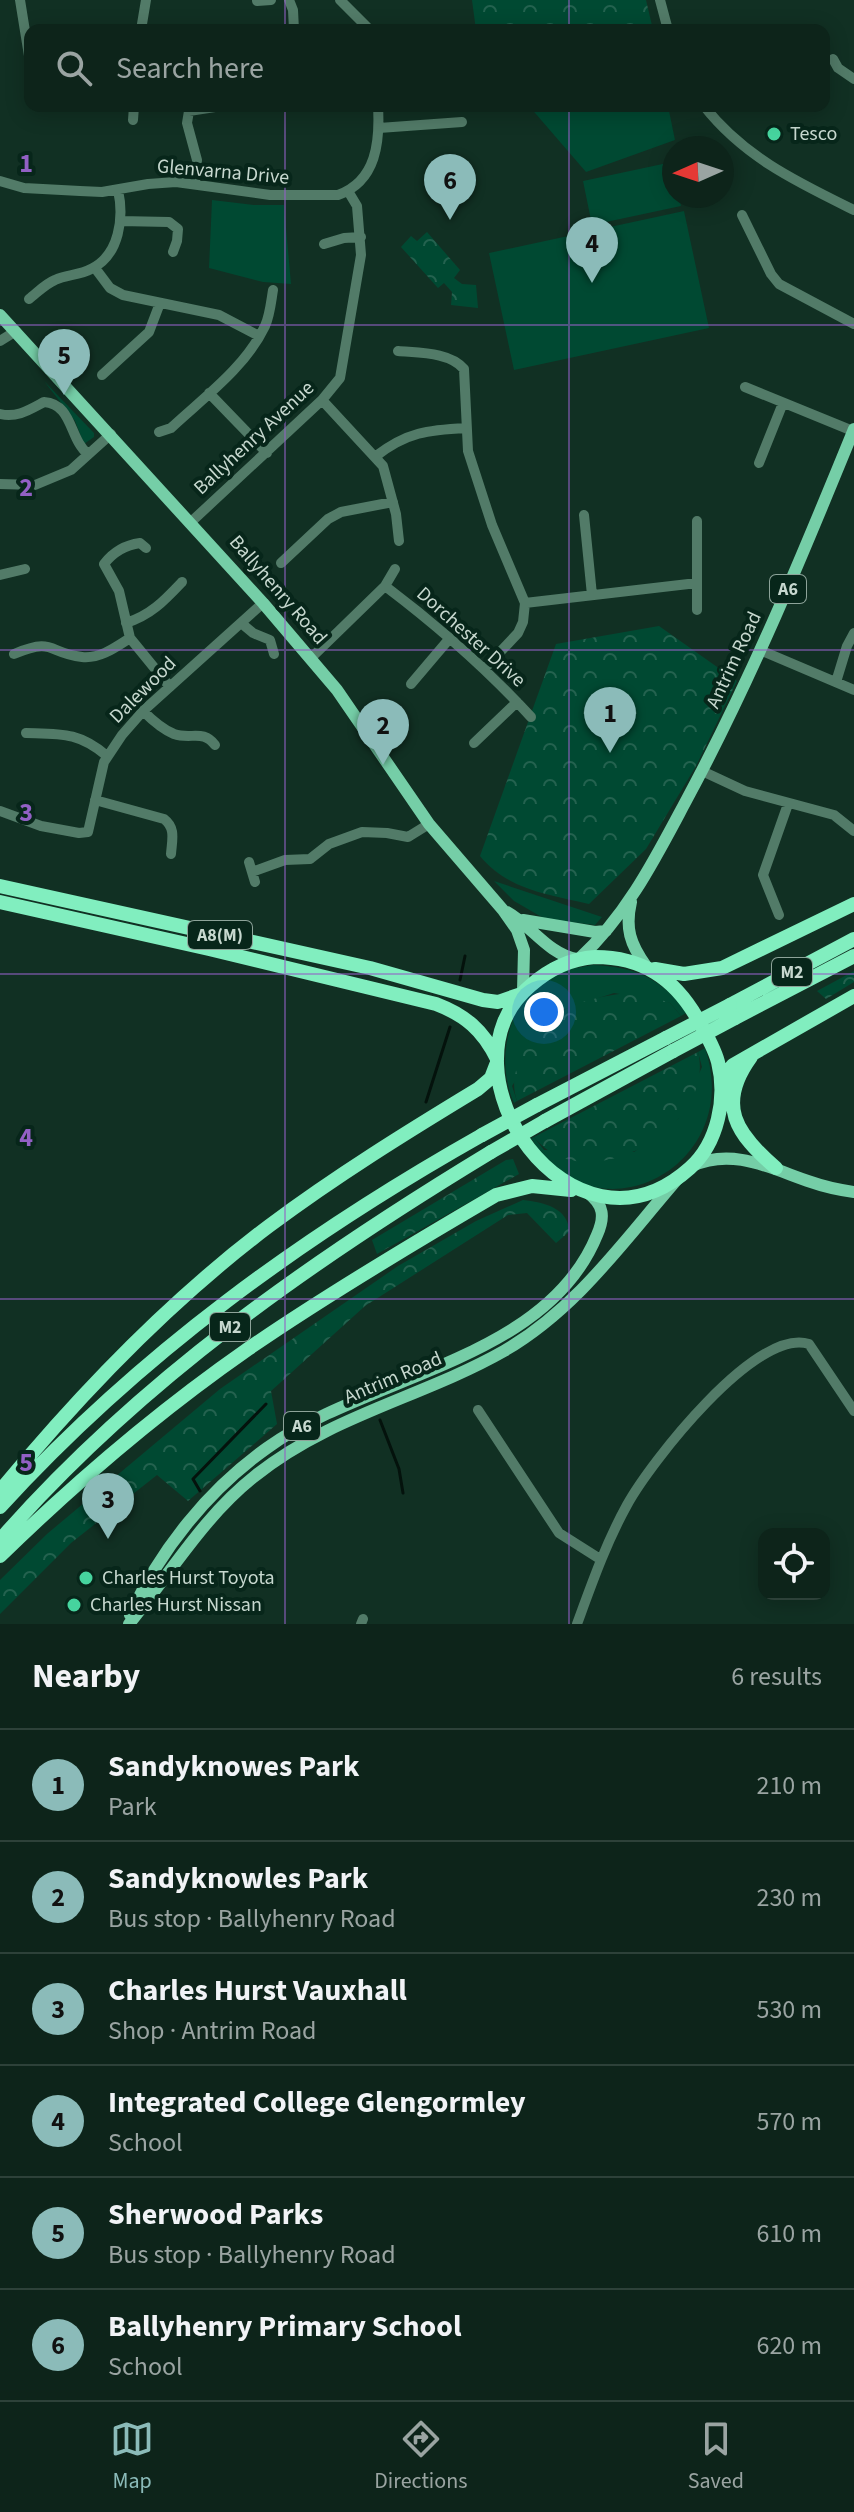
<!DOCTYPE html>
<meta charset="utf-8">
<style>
:root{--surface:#0d241a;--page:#162c23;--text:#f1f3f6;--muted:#9aa4a2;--line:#2d4139;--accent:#8bbbb9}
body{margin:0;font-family:"Source Sans 3",sans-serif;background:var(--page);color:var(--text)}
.controls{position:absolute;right:24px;bottom:24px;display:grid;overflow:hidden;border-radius:16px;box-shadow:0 4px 20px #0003}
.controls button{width:72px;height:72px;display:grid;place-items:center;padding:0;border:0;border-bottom:2px solid var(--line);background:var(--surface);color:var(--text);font:40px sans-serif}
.compass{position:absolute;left:662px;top:136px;width:72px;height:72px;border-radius:50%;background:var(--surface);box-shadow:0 4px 20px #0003;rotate:267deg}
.you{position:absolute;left:544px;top:1012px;width:28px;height:28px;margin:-20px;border:6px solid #fff;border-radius:50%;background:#1a73e8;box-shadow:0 0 0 12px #1a73e833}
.badge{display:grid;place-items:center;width:52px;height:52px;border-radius:50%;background:var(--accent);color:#111;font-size:26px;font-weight:700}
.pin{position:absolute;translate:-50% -66px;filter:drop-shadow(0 2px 4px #0008)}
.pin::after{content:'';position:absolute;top:42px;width:28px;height:24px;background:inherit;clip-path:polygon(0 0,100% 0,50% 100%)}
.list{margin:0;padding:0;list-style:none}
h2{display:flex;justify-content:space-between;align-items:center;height:104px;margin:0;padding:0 32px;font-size:34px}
h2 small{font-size:26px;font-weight:400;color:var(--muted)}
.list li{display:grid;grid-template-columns:52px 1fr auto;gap:24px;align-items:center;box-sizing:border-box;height:112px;padding:0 32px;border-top:2px solid var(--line)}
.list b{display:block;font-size:30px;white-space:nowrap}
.list p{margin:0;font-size:26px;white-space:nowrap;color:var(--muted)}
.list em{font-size:26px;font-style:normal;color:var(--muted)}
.icon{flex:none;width:44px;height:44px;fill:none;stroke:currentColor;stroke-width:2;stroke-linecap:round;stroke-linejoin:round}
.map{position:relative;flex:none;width:854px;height:1624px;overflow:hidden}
.search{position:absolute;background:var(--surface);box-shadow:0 4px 20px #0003;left:24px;right:24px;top:24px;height:88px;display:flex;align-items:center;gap:20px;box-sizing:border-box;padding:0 28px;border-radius:16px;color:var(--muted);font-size:30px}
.sheet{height:776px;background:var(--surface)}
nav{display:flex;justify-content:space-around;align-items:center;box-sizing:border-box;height:112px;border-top:2px solid var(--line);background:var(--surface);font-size:22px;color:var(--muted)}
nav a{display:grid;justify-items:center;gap:4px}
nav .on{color:var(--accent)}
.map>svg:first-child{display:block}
.grass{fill:#004932}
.forest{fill:url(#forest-crowns)}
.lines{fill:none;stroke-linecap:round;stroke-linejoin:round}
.stream{stroke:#04120c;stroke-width:3}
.minor{stroke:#527b68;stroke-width:10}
.major{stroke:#75cea7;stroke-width:12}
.highway{stroke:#81eebf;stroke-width:14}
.highway-bridge{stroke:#81eebf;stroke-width:14}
.grid{fill:none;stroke:#9260c4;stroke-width:2;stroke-opacity:0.55}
.poi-dot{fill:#46d49e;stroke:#07261a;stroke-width:3}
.labels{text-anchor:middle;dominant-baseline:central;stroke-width:8;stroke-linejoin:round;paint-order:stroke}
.shield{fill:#07261a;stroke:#8da399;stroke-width:2}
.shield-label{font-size:18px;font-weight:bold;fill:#c7d8cf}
.poi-label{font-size:20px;fill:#c7d8cf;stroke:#07261a;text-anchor:start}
.street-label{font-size:20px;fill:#c7d8cf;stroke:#07261a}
.grid-label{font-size:26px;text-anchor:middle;font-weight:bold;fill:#9260c4;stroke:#07261a;stroke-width:8;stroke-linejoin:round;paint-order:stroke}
</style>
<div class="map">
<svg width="854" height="1624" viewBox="0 0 854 1624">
<defs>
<pattern id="forest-crowns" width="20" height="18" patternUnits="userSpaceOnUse" patternTransform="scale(2)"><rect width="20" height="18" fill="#004932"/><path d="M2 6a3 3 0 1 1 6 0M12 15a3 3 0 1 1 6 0" fill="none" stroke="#24624f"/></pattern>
</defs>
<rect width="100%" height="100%" fill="#113023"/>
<path class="grass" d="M529,106H668L675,140L586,172Z
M672,162L674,196H679L681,206L592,225L583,181Z
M212,200L254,205H284L291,284L263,282L209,268Z
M684,211L709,328L514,370L489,253Z
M44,381L94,433V437L84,444L75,421Z
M494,881L602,917L595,925L545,919L514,901Z
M593,965C637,967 659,978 688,1012L681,1016L670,1003L614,993L562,1010L512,1086L517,1101L514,1103C493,1057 510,989 562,971C572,968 583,967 593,965Z
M705,1048C746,1168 592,1245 531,1138L534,1137L544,1150L634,1152L678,1119L702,1067L698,1052Z"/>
<path class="forest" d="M472,0H646L653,30H476Z
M427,232L460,270L454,278L462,284L476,285L478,308L451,305L452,292L444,283L438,288L401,247L411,236L417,241Z
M659,626L737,681L696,766L646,849L589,904C548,894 508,890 480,856L556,644Z
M854,971V982L826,999L817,991Z
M639,992L670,1003L681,1016L517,1101C511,1083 515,1070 523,1053C542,1008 593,995 639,992Z
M698,1052C717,1128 585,1202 534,1137Z
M513,1159L519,1174L377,1254L372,1240L506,1160Z
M523,1200C543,1202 569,1208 569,1232L556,1243L527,1213L508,1215L365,1306L271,1391L277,1424L188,1501L157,1475L71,1543L0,1614V1580L47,1534L220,1389L398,1266L476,1221Z"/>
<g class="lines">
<path class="stream" d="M460,980L465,956
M426,1102L450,1027
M380,1420L399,1469L403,1493
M200,1491L193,1479L266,1404"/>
<path class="minor" d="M20,0L30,62
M289,0L293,10L294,30
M340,0L370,30
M660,0L668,30
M257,1L271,0
M141,30L146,0
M833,59L838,68L854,79
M704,106C744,157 797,182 854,210
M133,120L134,106
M379,128L462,122
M0,181L24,188L80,191L102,192L148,184L176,182L270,195H338C377,181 380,141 378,106
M195,184L197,160L187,123L189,111L215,107
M742,215L771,274L779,284L854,324
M120,221L169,222L178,229L177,241L173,252
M324,244L344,238L361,237
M95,268L110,288L123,295L219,315L259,336
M29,299C37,293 45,284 55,280C66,275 80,275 91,269C120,255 124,217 118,190
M0,341L16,331
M398,351C419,353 450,352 464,369L468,451L492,525L525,603L523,622L518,633L485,668
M102,375L149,332L160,303
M745,387L853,431
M209,393L267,453
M322,400L383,466L396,514L399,541
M0,414C17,418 29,410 44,402C73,404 69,439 88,454
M159,432L171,428C203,398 245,368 265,326C270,315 271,302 273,290
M376,456C407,432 428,430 466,428
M759,463L783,403
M0,484L35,485L71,470L111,434
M584,515L592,595
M191,522L322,400L340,378L361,255L357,206L348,191
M146,548L140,543C125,545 114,551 104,564L119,591L130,638L170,687
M281,563L328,519L341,512L393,502
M0,575L25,569
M385,586C438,626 486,668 531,717
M525,603L697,583
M697,610V521
M126,623C151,615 164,601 182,582
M241,623L253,633L270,640L274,654
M760,650L854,690
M14,654C55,637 47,653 82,657C100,659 116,647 130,638
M311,658L385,586L395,569
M836,682L847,646L854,633
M411,684L450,638
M143,711C151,719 164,730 174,734C191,740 203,729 215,745
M26,733C61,734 79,732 107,756
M474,743L517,702
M702,771L745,791L834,815L854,831
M95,800L164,819C176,828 172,840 171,854
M0,811L41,826L79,833L88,832L104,762L122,735L143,711L263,603
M249,862L255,882
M252,872L285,860L310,859L329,844L362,832L387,833L408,837L429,824
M779,915L763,875L788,804
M478,1410L559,1533L600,1559
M361,1624L363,1619
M577,1624C592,1583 606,1543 627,1505C650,1463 756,1327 809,1344L854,1411"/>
<path class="major" d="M0,315L263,603L337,690L429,824L503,910L517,930L524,950L523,991
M631,902C625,928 630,944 646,966
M507,912C532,926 547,953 576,959
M523,920L595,932L606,931
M579,959C628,914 656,857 687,799C751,680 803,554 854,429
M692,1166C733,1147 772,1169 811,1182C825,1187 840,1190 854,1192
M130,1615C161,1549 208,1490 267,1448C368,1375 546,1361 597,1235C605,1217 604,1205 588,1193
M129,1624C170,1574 204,1516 255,1476C329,1416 423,1397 504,1351C578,1308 625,1239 680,1176"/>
<path class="highway" d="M0,886L370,968L483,1000L498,1002L521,994
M0,902L209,949L436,1004C465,1015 483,1030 497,1059
M595,957C642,957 674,978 697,1018C705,1032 714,1047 718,1062C727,1098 718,1143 690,1168C572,1274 432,1070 530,986C549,969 569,959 595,957Z
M655,969L684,974L722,968L854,904
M730,1005L854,939
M735,1018L854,956
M751,1057C716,1105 736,1134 776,1168
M722,1087L727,1072L733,1065L854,996
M537,1105L666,1038
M545,1121L673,1051
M0,1491C80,1394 168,1302 269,1226C336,1176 407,1132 478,1089L491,1078L496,1065
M0,1507C140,1354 303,1236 482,1135
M0,1540C139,1381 311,1261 491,1152
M0,1556C77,1481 159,1411 248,1349C328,1294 412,1244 496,1195L532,1186L571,1190"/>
<path class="highway-bridge" d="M666,1038L730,1005
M673,1051L735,1018
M482,1135L537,1105
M491,1152L545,1121"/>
</g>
<path class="grid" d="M285,0V30M569,0V30M285,106V1624M569,106V1624M0,325H854M0,650H854M0,974H854M0,1299H854"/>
<g class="poi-dot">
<circle cx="774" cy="134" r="8"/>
<circle cx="86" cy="1578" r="8"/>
<circle cx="74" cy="1605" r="8"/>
</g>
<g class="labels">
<g class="shield">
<rect x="770" y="575" width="36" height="28" rx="6"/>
<rect x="188" y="921" width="64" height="28" rx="6"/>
<rect x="772" y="958" width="40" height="28" rx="6"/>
<rect x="210" y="1313" width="40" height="28" rx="6"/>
<rect x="284" y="1412" width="36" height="28" rx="6"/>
</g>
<g class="shield-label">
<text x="788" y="589">A6</text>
<text x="220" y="935">A8(M)</text>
<text x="792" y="972">M2</text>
<text x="230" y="1327">M2</text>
<text x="302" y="1426">A6</text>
</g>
<g class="poi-label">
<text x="790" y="134">Tesco</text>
<text x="102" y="1578">Charles Hurst Toyota</text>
<text x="90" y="1605">Charles Hurst Nissan</text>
</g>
<g class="street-label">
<text transform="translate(223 172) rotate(5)">Glenvarna Drive</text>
<text transform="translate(254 438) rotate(-43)">Ballyhenry Avenue</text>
<text transform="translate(278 590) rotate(49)">Ballyhenry Road</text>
<text transform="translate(471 637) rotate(42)">Dorchester Drive</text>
<text transform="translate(734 660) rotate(-65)">Antrim Road</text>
<text transform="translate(143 690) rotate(-45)">Dalewood</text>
<text transform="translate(393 1378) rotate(-23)">Antrim Road</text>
</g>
</g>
<g class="grid-label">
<text x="26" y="172">1</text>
<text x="26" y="496">2</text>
<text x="26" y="821">3</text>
<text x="26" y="1146">4</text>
<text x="26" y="1471">5</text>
</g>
</svg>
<div class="controls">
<button><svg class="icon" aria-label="locate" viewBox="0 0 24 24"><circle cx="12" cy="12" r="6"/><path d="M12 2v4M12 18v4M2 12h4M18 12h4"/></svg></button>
</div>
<svg class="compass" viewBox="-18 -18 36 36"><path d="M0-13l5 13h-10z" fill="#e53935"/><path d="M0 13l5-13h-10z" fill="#9aa4a2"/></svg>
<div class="you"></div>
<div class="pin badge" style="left:610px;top:753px">1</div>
<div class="pin badge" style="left:383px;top:765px">2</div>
<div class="pin badge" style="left:108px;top:1539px">3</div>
<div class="pin badge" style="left:592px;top:283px">4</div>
<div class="pin badge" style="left:64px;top:395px">5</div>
<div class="pin badge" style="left:450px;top:220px">6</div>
<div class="search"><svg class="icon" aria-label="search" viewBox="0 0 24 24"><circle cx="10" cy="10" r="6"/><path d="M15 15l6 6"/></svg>Search here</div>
</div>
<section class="sheet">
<h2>Nearby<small>6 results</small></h2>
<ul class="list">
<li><span class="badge">1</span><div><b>Sandyknowes Park</b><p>Park</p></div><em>210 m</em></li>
<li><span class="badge">2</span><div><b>Sandyknowles Park</b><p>Bus stop · Ballyhenry Road</p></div><em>230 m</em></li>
<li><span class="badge">3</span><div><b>Charles Hurst Vauxhall</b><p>Shop · Antrim Road</p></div><em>530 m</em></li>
<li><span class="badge">4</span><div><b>Integrated College Glengormley</b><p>School</p></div><em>570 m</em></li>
<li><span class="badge">5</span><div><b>Sherwood Parks</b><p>Bus stop · Ballyhenry Road</p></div><em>610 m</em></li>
<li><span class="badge">6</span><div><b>Ballyhenry Primary School</b><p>School</p></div><em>620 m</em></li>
</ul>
</section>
<nav>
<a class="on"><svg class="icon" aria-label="map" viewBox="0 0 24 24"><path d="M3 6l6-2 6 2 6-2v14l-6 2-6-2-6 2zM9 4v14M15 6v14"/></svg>Map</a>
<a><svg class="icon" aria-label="directions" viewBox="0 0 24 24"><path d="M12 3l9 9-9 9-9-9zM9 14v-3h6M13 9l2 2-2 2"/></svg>Directions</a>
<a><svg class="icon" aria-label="saved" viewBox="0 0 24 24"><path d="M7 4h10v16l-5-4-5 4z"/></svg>Saved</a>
</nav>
